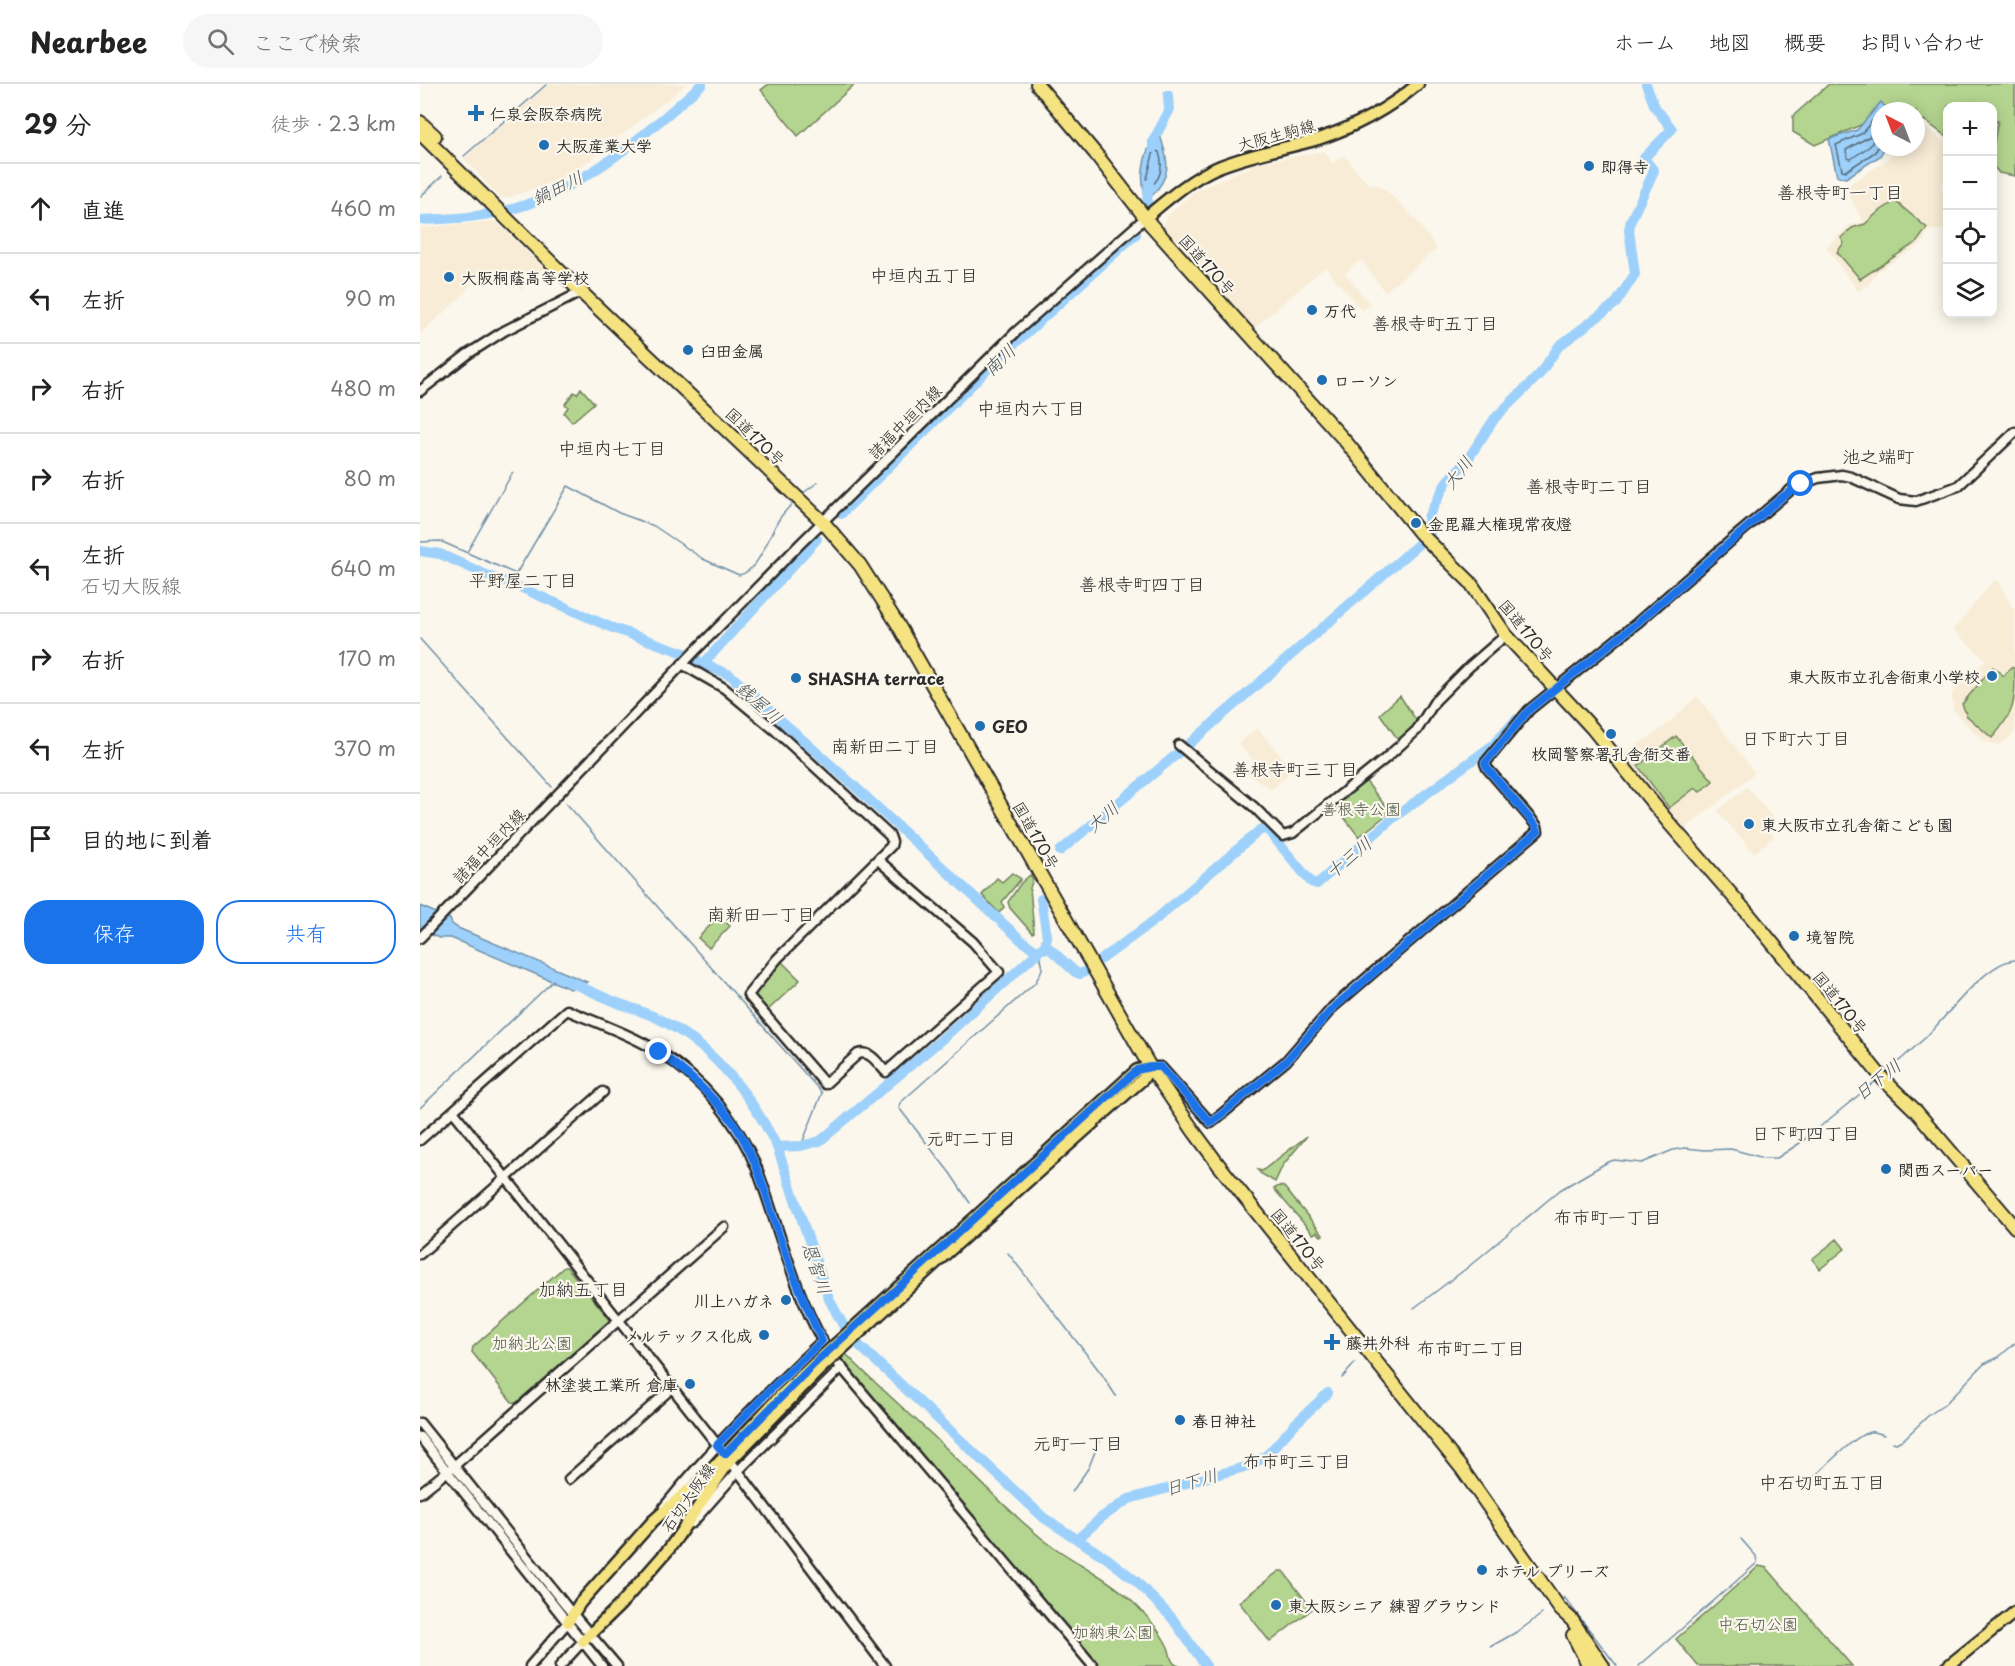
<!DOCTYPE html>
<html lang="ja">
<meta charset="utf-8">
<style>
:root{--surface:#fff;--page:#f6f6f6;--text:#222;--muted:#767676;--line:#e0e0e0;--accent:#1a73e8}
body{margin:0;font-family:"Playpen Sans","Klee One",sans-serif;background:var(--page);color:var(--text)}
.controls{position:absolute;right:18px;top:18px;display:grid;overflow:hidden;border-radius:12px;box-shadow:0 3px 15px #0003}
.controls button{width:54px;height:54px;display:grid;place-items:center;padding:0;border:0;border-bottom:2px solid var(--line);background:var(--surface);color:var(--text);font:30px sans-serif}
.compass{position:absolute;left:1451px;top:18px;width:54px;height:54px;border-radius:50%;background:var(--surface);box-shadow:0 3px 15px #0003;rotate:318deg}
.stop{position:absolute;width:18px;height:18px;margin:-14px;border:4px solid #1a73e8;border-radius:50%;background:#fff}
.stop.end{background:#1a73e8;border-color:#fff;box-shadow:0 2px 6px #0008}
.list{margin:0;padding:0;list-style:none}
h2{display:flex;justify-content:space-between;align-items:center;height:78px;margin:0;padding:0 24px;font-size:26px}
h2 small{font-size:20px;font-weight:400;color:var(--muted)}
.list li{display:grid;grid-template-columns:39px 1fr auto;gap:18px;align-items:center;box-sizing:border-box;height:90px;padding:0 24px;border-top:2px solid var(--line)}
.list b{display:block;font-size:22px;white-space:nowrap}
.list p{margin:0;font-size:20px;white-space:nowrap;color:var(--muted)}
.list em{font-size:20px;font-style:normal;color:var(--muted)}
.actions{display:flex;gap:12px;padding:18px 24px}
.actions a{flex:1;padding:14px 0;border:2px solid var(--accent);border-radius:24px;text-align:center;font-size:21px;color:var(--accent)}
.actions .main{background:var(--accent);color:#fff}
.icon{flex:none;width:33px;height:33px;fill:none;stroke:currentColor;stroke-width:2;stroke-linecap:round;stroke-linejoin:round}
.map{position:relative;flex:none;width:1595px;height:1582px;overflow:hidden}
header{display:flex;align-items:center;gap:36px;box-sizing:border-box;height:84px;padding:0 30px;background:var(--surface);border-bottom:2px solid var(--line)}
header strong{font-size:28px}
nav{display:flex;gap:33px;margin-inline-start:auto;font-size:21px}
.search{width:420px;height:54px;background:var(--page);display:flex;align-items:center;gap:15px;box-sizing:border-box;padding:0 21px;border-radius:33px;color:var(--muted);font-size:22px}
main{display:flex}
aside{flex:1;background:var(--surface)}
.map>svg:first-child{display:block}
.built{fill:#f8ecd6}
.green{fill:#b4d58f;stroke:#70805d;stroke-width:1.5}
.water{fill:#9dd1fb;stroke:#6f8fa8;stroke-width:1.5}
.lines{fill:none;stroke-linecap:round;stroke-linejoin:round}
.shore{stroke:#596d7e;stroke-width:1.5}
.stream{stroke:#6f8fa8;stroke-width:1.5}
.river{stroke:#9dd1fb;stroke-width:10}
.minor-casing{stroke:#2b2b2b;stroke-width:13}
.major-casing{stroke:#2b2b2b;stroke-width:15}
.highway-casing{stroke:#2b2b2b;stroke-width:16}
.minor{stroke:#fbf7ec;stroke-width:8}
.major{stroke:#f5e382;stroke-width:10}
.highway{stroke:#f5e382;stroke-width:12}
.major-bridge-casing{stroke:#2b2b2b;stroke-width:15;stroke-linecap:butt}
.major-bridge{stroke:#f5e382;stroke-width:10}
.route{stroke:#1a73e8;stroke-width:8}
.poi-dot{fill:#1f6fb2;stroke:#fbf7ec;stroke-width:2}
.labels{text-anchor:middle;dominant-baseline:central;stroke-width:4.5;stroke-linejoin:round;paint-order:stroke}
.poi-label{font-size:16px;font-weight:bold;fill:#2b2b2b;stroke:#fbf7ec;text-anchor:start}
.street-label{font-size:16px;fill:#2b2b2b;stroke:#fbf7ec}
.park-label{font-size:16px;fill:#4d5644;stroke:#fbf7ec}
.water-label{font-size:18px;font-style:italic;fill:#48545f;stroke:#fbf7ec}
.neighbourhood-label{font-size:18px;fill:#2b2b2b;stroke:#fbf7ec}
</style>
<header>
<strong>Nearbee</strong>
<div class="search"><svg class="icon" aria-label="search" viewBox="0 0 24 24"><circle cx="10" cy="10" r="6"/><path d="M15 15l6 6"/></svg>ここで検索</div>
<nav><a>ホーム</a><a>地図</a><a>概要</a><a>お問い合わせ</a></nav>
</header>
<main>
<aside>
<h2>29 分<small>徒歩 · 2.3 km</small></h2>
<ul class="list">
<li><svg class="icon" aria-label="ahead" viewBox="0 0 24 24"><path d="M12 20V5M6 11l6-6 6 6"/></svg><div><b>直進</b></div><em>460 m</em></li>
<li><svg class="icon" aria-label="left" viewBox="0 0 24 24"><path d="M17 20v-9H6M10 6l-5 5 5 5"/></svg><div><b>左折</b></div><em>90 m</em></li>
<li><svg class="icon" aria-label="right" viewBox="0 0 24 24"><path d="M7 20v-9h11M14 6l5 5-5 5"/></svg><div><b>右折</b></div><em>480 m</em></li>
<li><svg class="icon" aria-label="right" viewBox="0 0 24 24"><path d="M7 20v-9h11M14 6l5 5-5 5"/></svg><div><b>右折</b></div><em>80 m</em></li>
<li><svg class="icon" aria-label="left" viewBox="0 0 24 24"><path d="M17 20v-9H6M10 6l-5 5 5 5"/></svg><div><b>左折</b><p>石切大阪線</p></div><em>640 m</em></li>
<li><svg class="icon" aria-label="right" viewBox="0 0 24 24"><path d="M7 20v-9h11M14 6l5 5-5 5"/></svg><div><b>右折</b></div><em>170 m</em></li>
<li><svg class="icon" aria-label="left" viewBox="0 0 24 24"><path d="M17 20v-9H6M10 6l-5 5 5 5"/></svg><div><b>左折</b></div><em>370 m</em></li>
<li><svg class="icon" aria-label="arrive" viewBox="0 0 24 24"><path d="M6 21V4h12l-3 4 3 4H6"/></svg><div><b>目的地に到着</b></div></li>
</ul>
<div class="actions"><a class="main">保存</a><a>共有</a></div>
</aside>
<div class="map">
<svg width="1595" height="1582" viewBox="0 0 1595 1582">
<rect width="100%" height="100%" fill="#fbf7ec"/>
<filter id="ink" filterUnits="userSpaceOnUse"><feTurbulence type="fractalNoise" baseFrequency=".0167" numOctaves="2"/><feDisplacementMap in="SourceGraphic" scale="12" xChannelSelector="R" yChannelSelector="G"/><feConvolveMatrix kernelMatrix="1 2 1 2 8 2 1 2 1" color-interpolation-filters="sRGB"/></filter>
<g filter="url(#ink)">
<path class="built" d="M129,0H267L158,85L132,98L90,113L80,114L44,74Z
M1502,40L1527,60V93L1520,103L1527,114V146H1510L1500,161L1458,187L1449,200L1438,207L1406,163L1430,141L1443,138L1425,103L1466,77L1480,63H1496V46Z
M905,67L912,79L924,71L948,100L958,101L966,106L994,133L1017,165L965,208L941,176L925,189L950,220L942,227L905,183L832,246L743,147V141L749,130L775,107L820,87L826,86L833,80Z
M76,137L124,184L101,206L85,184L76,194L64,184L42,212L0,250V144Z
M1576,494L1595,528V649L1580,661L1564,658L1533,626L1532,609L1566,576L1533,546Z
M1277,612L1335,689L1262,747L1200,672L1243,644Z
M837,644L873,686L851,706L827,689L836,680L818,660Z
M1327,703L1354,735L1347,744L1354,753L1334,769L1297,727Z"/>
<path class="green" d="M349,0H435L378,52L341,6Z
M1409,0H1595V92L1579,89L1573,82V62L1578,37L1573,38L1572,22H1528L1527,53L1504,36L1496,44V27H1460L1459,33L1395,61L1373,48V32Z
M1475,117L1507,144L1497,158L1440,195L1417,168L1424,159L1421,154L1432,144L1445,140L1457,129Z
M161,304L174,319L152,338L144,329L148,323L145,320L154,308L157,310Z
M1573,583L1584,592L1591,583L1595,585C1595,620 1595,628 1572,654L1547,632L1542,620Z
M980,612L998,639L979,657L960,630Z
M1256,652L1293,697L1280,708L1275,704L1249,724L1218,682Z
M944,695L970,728L939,753L913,719Z
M592,789L601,795L582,818L584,823L579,829L562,811L577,794L582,798Z
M610,791L613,795L610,804L614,848L612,849L590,824L588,818L601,799Z
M299,832L310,842L289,864L278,854Z
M360,876L380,896L346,928L333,914V909Z
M887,1052L863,1081L855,1098L840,1089L838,1086L842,1087Z
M859,1102L864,1103L903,1151L901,1152L897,1148L893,1150L854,1105Z
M1417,1155L1425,1165L1400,1185L1392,1175Z
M144,1183H147L190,1236L96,1319L92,1318L52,1268L53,1263Z
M426,1270C458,1303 493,1332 526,1364C557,1394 586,1425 619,1452C645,1474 677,1487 703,1509C719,1523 737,1542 747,1561C752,1570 748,1579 760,1582H679L421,1274Z
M1339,1482L1347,1484L1432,1582H1278L1256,1555Z
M859,1487H863L892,1525L850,1558L819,1518Z"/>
<path class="water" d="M1461,18L1469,27H1460V63H1465L1460,72L1426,94L1417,92L1409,55L1437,46Z
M734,50L740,51C749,80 752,91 730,114L726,113C718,91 725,71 734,50Z
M0,822L30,835L32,840L38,844L167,898L150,905L31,854H19L0,846Z"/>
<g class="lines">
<path class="shore" d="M1460,28L1441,50L1416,61L1422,86L1426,87L1455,68L1460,60
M1450,52L1454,55L1450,62L1431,75L1427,74L1426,66Z
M734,66L739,68C743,81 742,94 730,103L728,101L727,95Z"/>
<path class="stream" d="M44,72L127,0
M0,113L22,92
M382,410L398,398
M0,458L20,457L96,490L148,402L199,429L234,442L283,475L319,491C338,488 349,452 358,437C362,430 368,424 374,418
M47,468L93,388
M0,555L132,703
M146,719L402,1009L381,1062
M1464,990C1478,978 1492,966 1506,953C1526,933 1567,877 1595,876
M0,1024L134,896
M550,1119L530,1089L479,1024L480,1019L615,899C623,885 625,883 618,868
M588,1169L681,1289L696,1312
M994,1224L1047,1184L1140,1106L1186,1079L1194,1076L1222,1079L1253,1066L1265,1064L1285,1066L1311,1065L1344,1074H1357L1380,1059L1456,997
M922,1294L935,1279
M1473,1358L1476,1359L1484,1355L1509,1331L1524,1321L1564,1280L1579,1273L1595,1259
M1380,1406C1394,1394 1435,1350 1450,1348C1455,1347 1460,1350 1464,1351
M652,1408L669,1383L679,1357
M1143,1515L1144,1513L1197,1582
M1070,1563L1100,1546L1122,1530
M1219,1582L1337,1479L1336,1472L1321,1455"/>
<path class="river" d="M733,64V57L749,27L748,11
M727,118L729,100
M0,136C32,135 64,133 96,124C167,102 228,49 282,0
M421,430L581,272L716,150
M0,467L20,470L80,497H86L190,543L267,570L283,580L310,591L430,698L601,856L618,868
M283,580L397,455
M640,767L768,661L1010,450L1008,433L1027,397L1046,378L1075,334L1119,291L1139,262L1196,219L1215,190L1209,146L1211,136L1234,87L1224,74L1252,45L1235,23L1226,0
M621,865L629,864L655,888L660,890L666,887
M682,875L735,836L840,746L847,745L891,798L897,800L972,735L1073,661L1097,635
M147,897C164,904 181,912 198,919C211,924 224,928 237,934C292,961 330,1009 357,1063L409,1215L429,1252L624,1434L688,1475L716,1497L752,1534L786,1582
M357,1063L381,1062L400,1057L521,956L618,868L625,861L627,853L621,815
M659,1457L662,1451L682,1433L709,1415L832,1381L848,1370L875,1340L908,1309"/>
<defs>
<path id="minor" d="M0,307L48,270L84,247L161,208
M262,580L304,604L356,647L470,752L472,758L471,762L357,875L328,911L405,1000L438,970C451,966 458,980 466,988L579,888L553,858L458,776
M759,661L834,723L863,752L873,749L966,674L997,646L1015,617L1049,583L1086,551
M0,854L276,566L381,459L597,247L725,134
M730,983H741L791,1039L866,977L913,923L1118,747L1117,742L1067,684L1065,679L1109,626L1217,539L1315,453L1373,404L1398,394L1422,391L1431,393L1479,415L1496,417L1538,402L1595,348
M33,1027L318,1387L465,1582
M0,1056L147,926C177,939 210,950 239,968C282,995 318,1037 337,1085C345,1106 352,1128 359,1150C373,1191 387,1234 411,1271L673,1582
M0,1170L183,1008
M0,1339L146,1522L197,1582
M0,1353L182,1582
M149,1395L252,1304
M0,1409L34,1382L304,1143
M244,1423C292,1363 347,1309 402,1257
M272,1439L318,1387L422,1283
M110,1582L148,1538
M140,1582L163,1557"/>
<path id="major" d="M725,134C748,115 769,96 796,84C829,70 864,65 898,55C935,43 968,25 998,0
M514,1171L717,986L730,983
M519,1176L689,1025L723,995L730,983
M148,1538L160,1519L233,1437L290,1387L359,1313L395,1279
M163,1557L200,1521L249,1465L310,1377L401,1284
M1528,1582L1595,1528"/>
<path id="highway" d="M617,0L675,69L731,141L926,358L1000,449L1050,498L1086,551L1172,644L1249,739L1332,834L1463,995L1496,1027L1595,1143
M0,38L15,52
M0,49L161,208L403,438L440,481L477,539L730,983L775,1049L798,1080L1042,1385L1140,1525L1152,1536L1183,1582
M1153,1551L1169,1582"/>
</defs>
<use href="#minor" class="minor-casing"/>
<use href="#major" class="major-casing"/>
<use href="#highway" class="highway-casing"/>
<use href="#minor" class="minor"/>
<use href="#major" class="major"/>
<use href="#highway" class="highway"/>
<defs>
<path id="major-bridge" d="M395,1279L514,1171
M401,1284L519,1176"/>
</defs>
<use href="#major-bridge" class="major-bridge-casing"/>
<use href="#major-bridge" class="major-bridge"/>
</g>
</g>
<g class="lines" filter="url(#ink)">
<path class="route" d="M239,968C265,987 289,1008 309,1033C335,1067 346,1111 359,1151C372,1188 386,1223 402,1257L349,1307L297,1361L305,1370L395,1279L717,986L730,983H741L791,1039L866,977L913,924L1118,747L1116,742L1067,684L1065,679L1109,626L1217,539L1361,414L1381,400"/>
</g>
<g class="poi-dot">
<path d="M53 20h6v6h6v6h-6v6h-6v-6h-6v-6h6z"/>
<circle cx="124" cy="61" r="6"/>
<circle cx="1169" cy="82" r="6"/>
<circle cx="29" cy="193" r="6"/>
<circle cx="892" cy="226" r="6"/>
<circle cx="268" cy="266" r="6"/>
<circle cx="902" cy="296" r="6"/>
<circle cx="996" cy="439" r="6"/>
<circle cx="1572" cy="592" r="6"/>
<circle cx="376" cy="594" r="6"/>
<circle cx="560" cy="642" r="6"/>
<circle cx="1191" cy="650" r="6"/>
<circle cx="1329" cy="740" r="6"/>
<circle cx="1374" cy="852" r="6"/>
<circle cx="1466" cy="1085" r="6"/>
<circle cx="366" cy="1216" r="6"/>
<circle cx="344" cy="1251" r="6"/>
<path d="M909 1249h6v6h6v6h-6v6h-6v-6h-6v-6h6z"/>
<circle cx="270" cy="1300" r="6"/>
<circle cx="760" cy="1336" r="6"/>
<circle cx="1062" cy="1486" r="6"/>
<circle cx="856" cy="1521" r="6"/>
</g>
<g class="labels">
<g class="poi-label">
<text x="70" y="29">仁泉会阪奈病院</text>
<text x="136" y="61">大阪産業大学</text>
<text x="1181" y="82">即得寺</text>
<text x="41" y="193">大阪桐蔭高等学校</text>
<text x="904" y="226">万代</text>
<text x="280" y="266">臼田金属</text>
<text x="914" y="296">ローソン</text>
<text x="1008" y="439">金毘羅大権現常夜燈</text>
<text x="1560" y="592" text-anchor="end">東大阪市立孔舎衙東小学校</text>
<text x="388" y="594">SHASHA terrace</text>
<text x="572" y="642">GEO</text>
<text x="1191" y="669" text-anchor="middle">枚岡警察署孔舎衙交番</text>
<text x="1341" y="740">東大阪市立孔舎衛こども園</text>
<text x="1386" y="852">境智院</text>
<text x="1478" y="1085">関西スーパー</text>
<text x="354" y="1216" text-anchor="end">川上ハガネ</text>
<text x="332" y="1251" text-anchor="end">メルテックス化成</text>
<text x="926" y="1258">藤井外科</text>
<text x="258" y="1300" text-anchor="end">林塗装工業所 倉庫</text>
<text x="772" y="1336">春日神社</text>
<text x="1074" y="1486">ホテル プリーズ</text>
<text x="868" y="1521">東大阪シニア 練習グラウンド</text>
</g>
<g class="street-label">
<text transform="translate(856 50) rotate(-15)">大阪生駒線</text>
<text transform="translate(788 180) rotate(48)">国道170号</text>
<text transform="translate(484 337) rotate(-45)">諸福中垣内線</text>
<text transform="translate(336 352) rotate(44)">国道170号</text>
<text transform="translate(1107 546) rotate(50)">国道170号</text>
<text transform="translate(617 751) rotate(60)">国道170号</text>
<text transform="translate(68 761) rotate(-46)">諸福中垣内線</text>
<text transform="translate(1421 918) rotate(51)">国道170号</text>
<text transform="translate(879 1155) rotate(51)">国道170号</text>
<text transform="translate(267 1413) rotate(-55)">石切大阪線</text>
</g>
<g class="park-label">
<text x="941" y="724">善根寺公園</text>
<text x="112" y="1258">加納北公園</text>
<text x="1338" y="1539">中石切公園</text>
<text x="693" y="1547">加納東公園</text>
</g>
<g class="water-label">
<text transform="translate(137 103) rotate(-26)">鍋田川</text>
<text transform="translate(579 275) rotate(-44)">南川</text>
<text transform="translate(1037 388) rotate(-52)">大川</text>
<text transform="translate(340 618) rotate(42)">銭屋川</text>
<text transform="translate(682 732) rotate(-41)">大川</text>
<text transform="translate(928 773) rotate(-40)">十三川</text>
<text transform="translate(1457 995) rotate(-39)">日下川</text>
<text transform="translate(398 1184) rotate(71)">恩智川</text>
<text transform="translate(771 1397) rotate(-16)">日下川</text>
</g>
<g class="neighbourhood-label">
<text x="1420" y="107">善根寺町一丁目</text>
<text x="504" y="190">中垣内五丁目</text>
<text x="1015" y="238">善根寺町五丁目</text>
<text x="611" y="323">中垣内六丁目</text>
<text x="192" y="363">中垣内七丁目</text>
<text x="1458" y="371">池之端町</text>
<text x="1169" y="401">善根寺町二丁目</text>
<text x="103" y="495">平野屋二丁目</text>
<text x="722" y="499">善根寺町四丁目</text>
<text x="1376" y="653">日下町六丁目</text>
<text x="465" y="661">南新田二丁目</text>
<text x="875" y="684">善根寺町三丁目</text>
<text x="341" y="829">南新田一丁目</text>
<text x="1386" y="1048">日下町四丁目</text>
<text x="551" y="1053">元町二丁目</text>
<text x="1188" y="1132">布市町一丁目</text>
<text x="163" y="1204">加納五丁目</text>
<text x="1051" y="1263">布市町二丁目</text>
<text x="658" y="1358">元町一丁目</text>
<text x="877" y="1376">布市町三丁目</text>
<text x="1402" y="1397">中石切町五丁目</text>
</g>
</g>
</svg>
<div class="controls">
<button>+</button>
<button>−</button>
<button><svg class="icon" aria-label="locate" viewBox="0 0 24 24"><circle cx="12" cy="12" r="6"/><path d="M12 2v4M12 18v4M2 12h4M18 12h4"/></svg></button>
<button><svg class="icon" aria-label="layers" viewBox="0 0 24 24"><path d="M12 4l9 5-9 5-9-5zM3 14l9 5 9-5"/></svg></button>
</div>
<svg class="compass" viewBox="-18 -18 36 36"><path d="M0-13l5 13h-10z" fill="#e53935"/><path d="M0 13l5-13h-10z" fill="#767676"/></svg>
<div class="stop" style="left:1381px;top:400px"></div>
<div class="stop end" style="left:239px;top:968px"></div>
</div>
</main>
